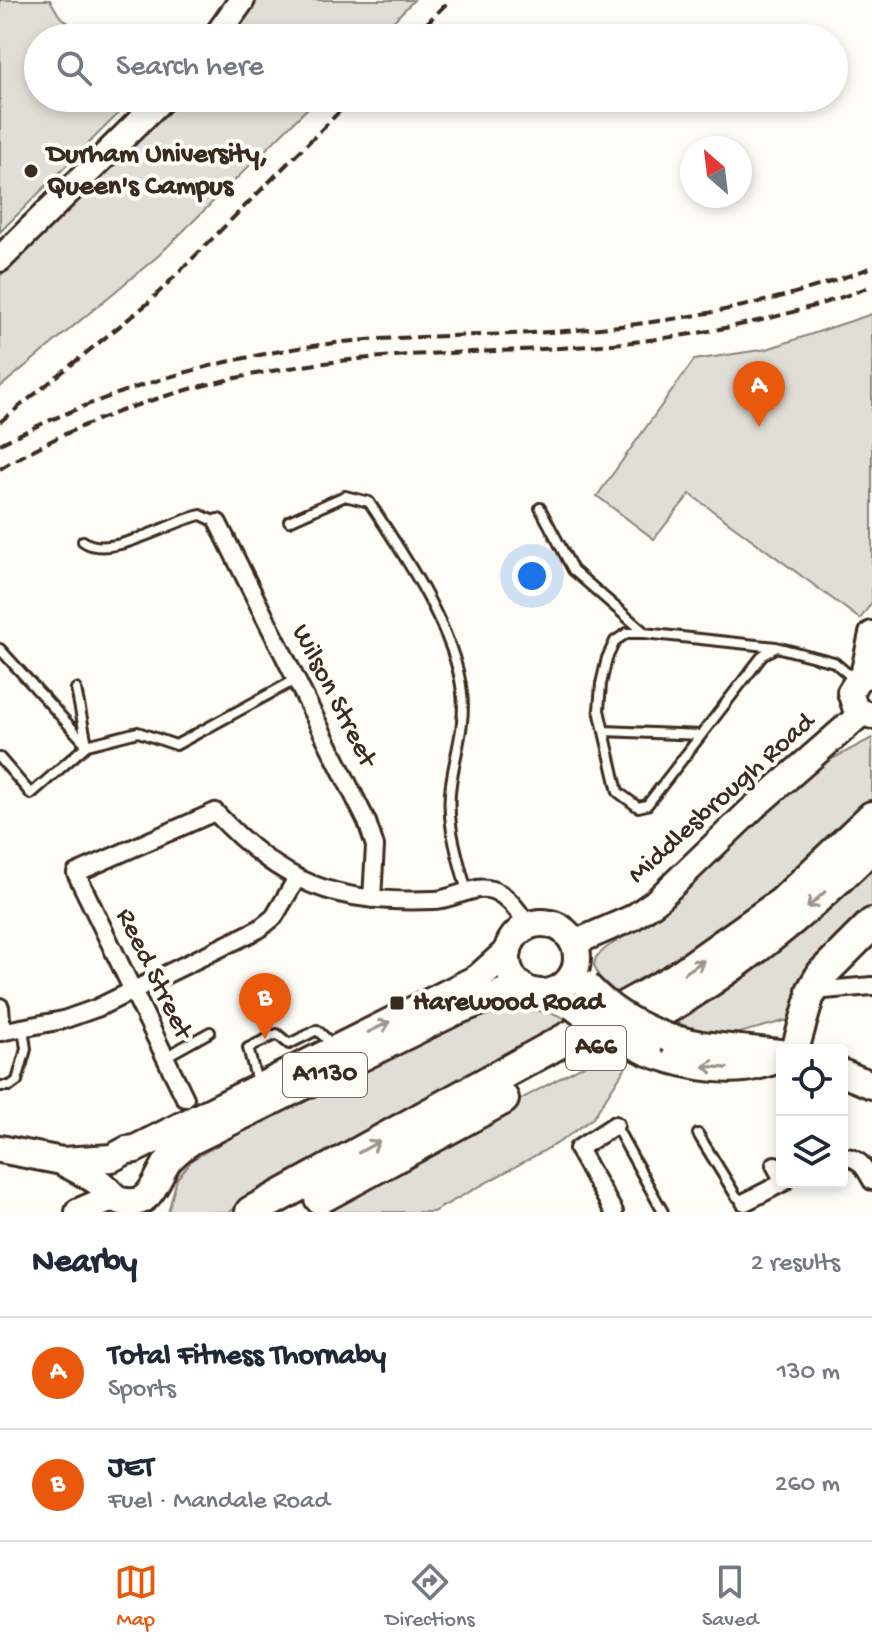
<!DOCTYPE html>
<meta charset="utf-8">
<style>
:root{--surface:#fff;--page:#f6f6f7;--text:#1f2937;--muted:#747a83;--line:#e0e1e3;--accent:#ea580c}
body{margin:0;font-family:"Gochi Hand",sans-serif;background:var(--page);color:var(--text)}
.controls{position:absolute;right:24px;bottom:24px;display:grid;overflow:hidden;border-radius:8px;box-shadow:0 4px 12px #0003}
.controls button{width:72px;height:72px;display:grid;place-items:center;padding:0;border:0;border-bottom:2px solid var(--line);background:var(--surface);color:var(--text);font:40px sans-serif}
.compass{position:absolute;left:680px;top:136px;width:72px;height:72px;border-radius:50%;background:var(--surface);box-shadow:0 4px 12px #0003;rotate:332deg}
.you{position:absolute;left:532px;top:576px;width:28px;height:28px;margin:-20px;border:6px solid #fff;border-radius:50%;background:#1a73e8;box-shadow:0 0 0 12px #1a73e833}
.badge{display:grid;place-items:center;width:52px;height:52px;border-radius:50%;background:var(--accent);color:#fff;font-size:26px;font-weight:700}
.pin{position:absolute;translate:-50% -66px;filter:drop-shadow(0 2px 4px #0008)}
.pin::after{content:'';position:absolute;top:42px;width:28px;height:24px;background:inherit;clip-path:polygon(0 0,100% 0,50% 100%)}
.list{margin:0;padding:0;list-style:none}
h2{display:flex;justify-content:space-between;align-items:center;height:104px;margin:0;padding:0 32px;font-size:34px}
h2 small{font-size:26px;font-weight:400;color:var(--muted)}
.list li{display:grid;grid-template-columns:52px 1fr auto;gap:24px;align-items:center;box-sizing:border-box;height:112px;padding:0 32px;border-top:2px solid var(--line)}
.list b{display:block;font-size:30px;white-space:nowrap}
.list p{margin:0;font-size:26px;white-space:nowrap;color:var(--muted)}
.list em{font-size:26px;font-style:normal;color:var(--muted)}
.icon{flex:none;width:44px;height:44px;fill:none;stroke:currentColor;stroke-width:2;stroke-linecap:round;stroke-linejoin:round}
.map{position:relative;flex:none;width:872px;height:1212px;overflow:hidden}
.search{position:absolute;background:var(--surface);box-shadow:0 4px 12px #0003;left:24px;right:24px;top:24px;height:88px;display:flex;align-items:center;gap:20px;box-sizing:border-box;padding:0 28px;border-radius:44px;color:var(--muted);font-size:30px}
.sheet{height:328px;background:var(--surface)}
nav{display:flex;justify-content:space-around;align-items:center;box-sizing:border-box;height:112px;border-top:2px solid var(--line);background:var(--surface);font-size:22px;color:var(--muted)}
nav a{display:grid;justify-items:center;gap:4px}
nav .on{color:var(--accent)}
.map>svg:first-child{display:block}
.green{fill:#e1ded7;stroke:#8e847a;stroke-width:2}
.lines{fill:none;stroke-linecap:round;stroke-linejoin:round}
.lane-casing{stroke:#3b2a1e;stroke-width:14}
.street-casing{stroke:#3b2a1e;stroke-width:22}
.secondary-casing{stroke:#3b2a1e;stroke-width:30}
.primary-casing{stroke:#3b2a1e;stroke-width:32}
.highway-casing{stroke:#3b2a1e;stroke-width:36}
.lane{stroke:#fdfcf7;stroke-width:8}
.street{stroke:#fdfcf7;stroke-width:16}
.secondary{stroke:#fdfcf7;stroke-width:24}
.primary{stroke:#fdfcf7;stroke-width:26}
.highway{stroke:#fdfcf7;stroke-width:30}
.rail{stroke:#3b2a1e;stroke-width:4;stroke-dasharray:12 6;stroke-linecap:butt}
.primary-bridge-casing{stroke:#3b2a1e;stroke-width:32;stroke-linecap:butt}
.primary-bridge{stroke:#fdfcf7;stroke-width:26}
.oneway{stroke:#9c938a}
.poi-dot{fill:#3b2a1e;stroke:#fdfcf7;stroke-width:3}
.labels{text-anchor:middle;dominant-baseline:central;stroke-width:8;stroke-linejoin:round;paint-order:stroke}
.shield{fill:#fdfcf7;stroke:#75695f;stroke-width:2}
.shield-label{font-size:26px;font-weight:bold;fill:#3b2a1e}
.poi-label{font-size:28px;font-weight:bold;fill:#3b2a1e;stroke:#fdfcf7;text-anchor:start}
.street-label{font-size:28px;fill:#3b2a1e;stroke:#fdfcf7}
</style>
<div class="map">
<svg width="872" height="1212" viewBox="0 0 872 1212">
<rect width="100%" height="100%" fill="#fdfcf7"/>
<filter id="ink" filterUnits="userSpaceOnUse"><feTurbulence type="fractalNoise" baseFrequency=".0125" numOctaves="2"/><feDisplacementMap in="SourceGraphic" scale="16" xChannelSelector="R" yChannelSelector="G"/><feConvolveMatrix kernelMatrix="1 2 1 2 8 2 1 2 1" color-interpolation-filters="sRGB"/></filter>
<g filter="url(#ink)">
<path class="green" d="M0,0H50L59,15L86,38H38V98H134L0,232Z
M255,0H414L377,38H227Z
M175,98H318L158,256L0,387V276Z
M872,314V602L860,619L690,494L654,539L597,496L694,360L767,349Z
M872,738V806L782,891L622,998L599,977L594,965L596,957L606,948L653,918L813,769Z
M872,859V913L792,1019L735,1034L685,1029L684,1025L668,1019Z
M485,1012C513,1011 549,1005 573,1023L229,1212H168L177,1179L192,1160L274,1112L359,1070Z
M610,1051L631,1059L593,1118L558,1143L433,1212H311L384,1172L514,1107L521,1099Z"/>
<g class="lines">
<defs>
<path id="lane" d="M540,508L573,570L644,632
M289,521L345,496L369,502C403,553 456,632 462,693C466,725 455,753 451,784C445,821 458,857 467,892
M83,541C109,561 170,521 201,515L218,523
M776,647L644,633H627L615,641L607,658L601,684L599,710L618,792L638,807L647,805L763,655L776,647L834,662L855,680
M0,649L87,745
M76,689L87,744
M604,731L701,735
M0,758L31,794L87,745L138,732L176,745L295,680
M165,1057L210,1032
M257,1082L248,1048L277,1034L289,1044L317,1030L334,1046
M0,1086H10L17,1081L26,1049L23,1028
M615,1125L663,1212
M698,1134L736,1196L744,1202"/>
<path id="street" d="M218,523L367,822L375,846L372,899
M812,991L872,986
M0,1007L2,1032
M0,1032L63,1020L97,1008L259,929L274,917L297,878
M185,1098L76,873L215,812C283,884 334,904 434,900C451,900 471,886 488,889C506,892 519,912 528,926
M842,1157C859,1156 865,1168 872,1181
M775,1165L782,1178
M745,1202L784,1182
M614,1212L578,1149L615,1125"/>
<path id="secondary" d="M215,38L242,0
M0,259L163,98
M872,674L859,678L850,692L856,710L872,716
M863,675L872,634
M574,943L632,918L655,902L753,808L861,714"/>
<path id="primary" d="M507 958a35 35 0 1 1 70 0a35 35 0 1 1-70 0Z
M669,1038L701,1045L780,1053
M795,1050L812,991
M648,1052C678,1063 712,1071 744,1068C757,1067 770,1062 782,1058
M842,1073L872,1085
M0,1149L62,1161L112,1158L127,1150L135,1149L478,978L508,951
M63,1162C76,1169 89,1175 101,1184C107,1189 112,1196 119,1200C152,1212 156,1176 169,1160C176,1152 184,1146 193,1140L452,1013L502,993L524,988
M79,1212L114,1197"/>
<path id="highway" d="M812,991L822,974L872,924
M653,1016C735,970 806,912 872,846
M320,1198L503,1099
M251,1212L675,979L782,903L872,817"/>
</defs>
<use href="#lane" class="lane-casing"/>
<use href="#street" class="street-casing"/>
<use href="#secondary" class="secondary-casing"/>
<use href="#primary" class="primary-casing"/>
<use href="#highway" class="highway-casing"/>
<use href="#lane" class="lane"/>
<use href="#street" class="street"/>
<use href="#secondary" class="secondary"/>
<use href="#primary" class="primary"/>
<use href="#highway" class="highway"/>
<path class="rail" d="M412,38L450,0
M0,422L147,304L353,98
M0,444C104,391 219,357 335,343C415,334 496,337 577,330C677,322 778,304 872,267
M0,469C101,407 217,376 333,362C417,351 503,353 588,346C684,339 782,321 872,286"/>
<defs>
<path id="primary-bridge" d="M586,985C610,1011 636,1026 669,1038
M573,1006L603,1029L648,1052"/>
</defs>
<use href="#primary-bridge" class="primary-bridge-casing"/>
<use href="#primary-bridge" class="primary-bridge"/>
</g>
<defs><path id="oneway-shaft" d="M-6 0H5M1.5-3L5.5 0L1.5 3" fill="none" stroke-width="1.6" stroke-linecap="round" stroke-linejoin="round" transform="scale(2)"/></defs>
<g class="oneway">
<use href="#oneway-shaft" transform="translate(816 900) rotate(137)"/>
<use href="#oneway-shaft" transform="translate(694 967) rotate(-34)"/>
<use href="#oneway-shaft" transform="translate(379 1027) rotate(-26)"/>
<use href="#oneway-shaft" transform="translate(715 1067) rotate(-175)"/>
<use href="#oneway-shaft" transform="translate(369 1147) rotate(-29)"/>
</g>
</g>
<g class="poi-dot">
<circle cx="31" cy="171" r="8"/>
<rect x="389" y="995" width="16" height="16" rx="4"/>
</g>
<g class="labels">
<g class="shield">
<rect x="566" y="1026" width="60" height="44" rx="6"/>
<rect x="283" y="1053" width="84" height="44" rx="6"/>
</g>
<g class="shield-label">
<text x="596" y="1048">A66</text>
<text x="325" y="1075">A1130</text>
</g>
<g class="poi-label">
<text x="47" y="155">Durham University,<tspan x="47" dy="32">Queen's Campus</tspan></text>
<text x="413" y="1003">Harewood Road</text>
</g>
<g class="street-label">
<text transform="translate(333 696) rotate(63)">Wilson Street</text>
<text transform="translate(722 799) rotate(-42)">Middlesbrough Road</text>
<text transform="translate(153 974) rotate(64)">Reed Street</text>
</g>
</g>
</svg>
<div class="controls">
<button><svg class="icon" aria-label="locate" viewBox="0 0 24 24"><circle cx="12" cy="12" r="6"/><path d="M12 2v4M12 18v4M2 12h4M18 12h4"/></svg></button>
<button><svg class="icon" aria-label="layers" viewBox="0 0 24 24"><path d="M12 4l9 5-9 5-9-5zM3 14l9 5 9-5"/></svg></button>
</div>
<svg class="compass" viewBox="-18 -18 36 36"><path d="M0-13l5 13h-10z" fill="#e53935"/><path d="M0 13l5-13h-10z" fill="#747a83"/></svg>
<div class="you"></div>
<div class="pin badge" style="left:759px;top:427px">A</div>
<div class="pin badge" style="left:265px;top:1039px">B</div>
<div class="search"><svg class="icon" aria-label="search" viewBox="0 0 24 24"><circle cx="10" cy="10" r="6"/><path d="M15 15l6 6"/></svg>Search here</div>
</div>
<section class="sheet">
<h2>Nearby<small>2 results</small></h2>
<ul class="list">
<li><span class="badge">A</span><div><b>Total Fitness Thornaby</b><p>Sports</p></div><em>130 m</em></li>
<li><span class="badge">B</span><div><b>JET</b><p>Fuel · Mandale Road</p></div><em>260 m</em></li>
</ul>
</section>
<nav>
<a class="on"><svg class="icon" aria-label="map" viewBox="0 0 24 24"><path d="M3 6l6-2 6 2 6-2v14l-6 2-6-2-6 2zM9 4v14M15 6v14"/></svg>Map</a>
<a><svg class="icon" aria-label="directions" viewBox="0 0 24 24"><path d="M12 3l9 9-9 9-9-9zM9 14v-3h6M13 9l2 2-2 2"/></svg>Directions</a>
<a><svg class="icon" aria-label="saved" viewBox="0 0 24 24"><path d="M7 4h10v16l-5-4-5 4z"/></svg>Saved</a>
</nav>
